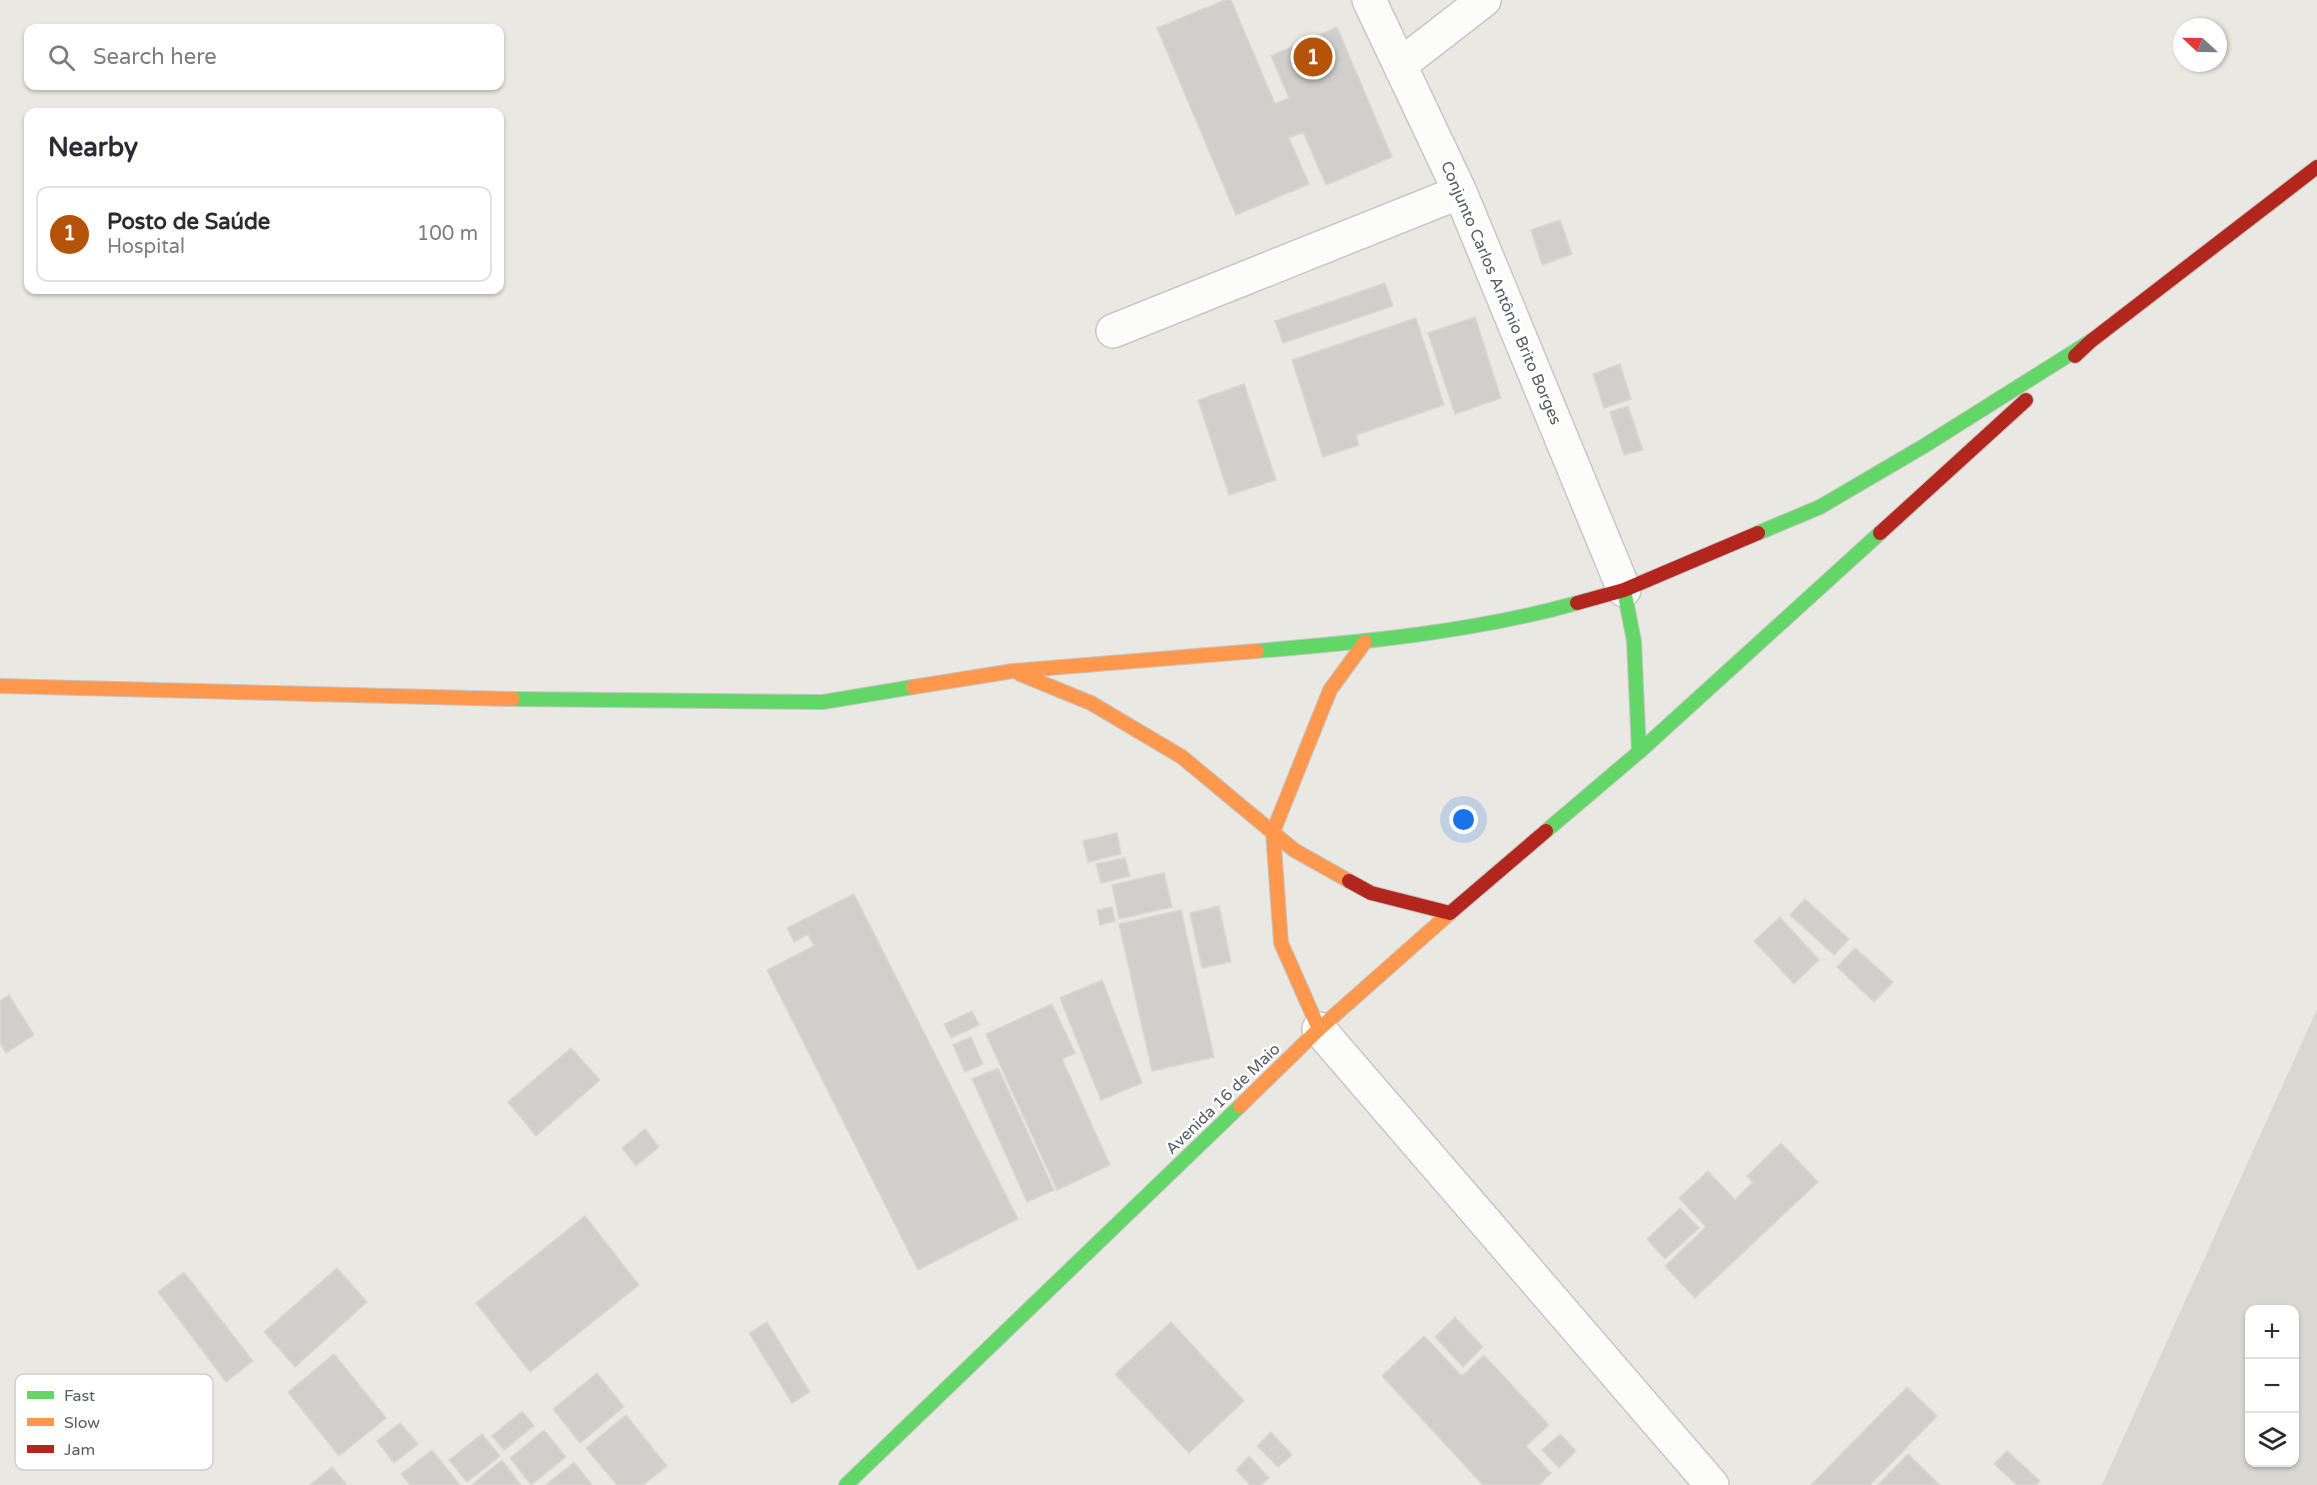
<!DOCTYPE html>
<meta charset="utf-8">
<style>
:root{--surface:#fff;--page:#f2f2f3;--text:#2b2b33;--muted:#7c7c81;--line:#e1e1e2;--accent:#b45309}
body{margin:0;font-family:"Varela Round",sans-serif;background:var(--page);color:var(--text)}
.controls{position:absolute;right:18px;bottom:18px;display:grid;overflow:hidden;border-radius:12px;box-shadow:0 2px 4px #0004}
.controls button{width:54px;height:54px;display:grid;place-items:center;padding:0;border:0;border-bottom:2px solid var(--line);background:var(--surface);color:var(--text);font:30px sans-serif}
.compass{position:absolute;left:2173px;top:18px;width:54px;height:54px;border-radius:50%;background:var(--surface);box-shadow:0 2px 4px #0004;rotate:292deg}
.you{position:absolute;left:1464px;top:820px;width:21px;height:21px;margin:-15px;border:4px solid #fff;border-radius:50%;background:#1a73e8;box-shadow:0 0 0 9px #1a73e833}
.badge{display:grid;place-items:center;width:39px;height:39px;border-radius:50%;background:var(--accent);color:#fff;font-size:20px;font-weight:700}
.pin{position:absolute;translate:-50% -50%;border:3px solid #fff;box-shadow:0 2px 6px #0006}
.list{margin:0;padding:0;list-style:none}
h2{display:flex;justify-content:space-between;align-items:center;height:78px;margin:0;padding:0 24px;font-size:26px}
h2 small{font-size:20px;font-weight:400;color:var(--muted)}
.list li{display:grid;grid-template-columns:39px 1fr auto;gap:18px;align-items:center;box-sizing:border-box;height:96px;margin:0 12px 12px;padding:0 12px;border:2px solid var(--line);border-radius:12px}
.list b{display:block;font-size:22px;white-space:nowrap}
.list p{margin:0;font-size:20px;white-space:nowrap;color:var(--muted)}
.list em{font-size:20px;font-style:normal;color:var(--muted)}
.icon{flex:none;width:33px;height:33px;fill:none;stroke:currentColor;stroke-width:2;stroke-linecap:round;stroke-linejoin:round}
.map{position:relative;flex:none;width:2317px;height:1485px;overflow:hidden}
.search{position:absolute;background:var(--surface);box-shadow:0 2px 4px #0004;left:24px;top:24px;width:480px;height:66px;display:flex;align-items:center;gap:15px;box-sizing:border-box;padding:0 21px;border-radius:12px;color:var(--muted);font-size:22px}
.panel{position:absolute;background:var(--surface);box-shadow:0 2px 4px #0004;left:24px;top:108px;width:480px;height:186px;border-radius:12px}
.map>svg:first-child{display:block}
.industrial{fill:#d9d7d2;fill-rule:evenodd}
.building{fill:#d0cfcb;stroke:#d9d7d2;stroke-width:1.5}
.lines{fill:none;stroke-linecap:round;stroke-linejoin:round}
.street-casing{stroke:#c7c7c6;stroke-width:36}
.fast-casing{stroke:#c6c5c5;stroke-width:16}
.slow-casing{stroke:#c6c5c5;stroke-width:16}
.jam-casing{stroke:#c6c5c5;stroke-width:16}
.street{stroke:#fcfcfb;stroke-width:33}
.fast{stroke:#63d668;stroke-width:14}
.slow{stroke:#ff974d;stroke-width:14}
.jam{stroke:#b3261e;stroke-width:14}
.labels{text-anchor:middle;dominant-baseline:central;stroke-width:5;stroke-linejoin:round;paint-order:stroke}
.street-label{font-size:16px;fill:#585c62;stroke:#fff}
.key{fill:#fff;stroke:#cdced0;stroke-width:1.5}
.key-label{font-size:16px;fill:#585c62}
</style>
<div class="map">
<svg width="2317" height="1485" viewBox="0 0 2317 1485">
<rect width="100%" height="100%" fill="#eae8e2"/>
<path class="industrial" d="M2317,1009V1485H2102ZM2250,1310H2294V1462H2250Z"/>
<path class="building" d="M1225,0H1231L1275,104L1289,98L1271,56L1337,27L1392,157L1326,185L1303,132L1289,138L1309,184L1236,215L1157,28Z
M1560,220L1572,254L1542,265L1531,230Z
M1385,283L1393,306L1283,343L1275,321Z
M1475,317L1501,398L1455,414L1428,333Z
M1416,318L1444,405L1356,435L1359,445L1323,457L1292,360Z
M1620,364L1631,399L1604,408L1593,374Z
M1244,384L1276,480L1229,495L1198,400Z
M1628,406L1643,450L1624,455L1610,412Z
M1117,833L1121,854L1088,862L1083,841Z
M1125,858L1130,876L1101,883L1096,864Z
M1164,873L1172,907L1119,919L1112,885Z
M854,894L1018,1219L918,1270L767,970L814,946L808,934L794,942L787,928Z
M1805,899L1849,939L1834,955L1790,915Z
M1219,906L1231,962L1202,968L1190,913Z
M1112,907L1115,921L1100,925L1097,910Z
M1181,910L1214,1057L1152,1071L1119,924Z
M1780,917L1819,960L1794,984L1754,941Z
M1855,948L1893,982L1874,1002L1837,967Z
M1102,980L1142,1083L1101,1100L1060,998Z
M9,995L34,1035L6,1053L0,1043V1001Z
M1052,1004L1075,1053L1062,1059L1110,1165L1057,1190L986,1034Z
M972,1011L979,1025L951,1038L944,1024Z
M971,1037L983,1064L965,1072L953,1045Z
M571,1048L600,1080L536,1136L508,1102Z
M998,1068L1054,1190L1027,1202L972,1079Z
M645,1129L659,1147L636,1166L622,1148Z
M1781,1143L1818,1182L1695,1298L1665,1266L1706,1227L1679,1198L1708,1171L1735,1200L1753,1182L1747,1176Z
M1680,1208L1699,1228L1665,1259L1647,1239Z
M585,1216L639,1285L530,1372L476,1303Z
M337,1268L367,1302L295,1367L264,1332Z
M184,1272L253,1361L226,1382L158,1292Z
M1455,1317L1483,1347L1463,1367L1435,1337Z
M767,1322L810,1392L792,1403L749,1333Z
M1171,1322L1244,1401L1189,1453L1115,1374Z
M1424,1336L1462,1376L1484,1355L1549,1425L1526,1446L1551,1473L1539,1485H1483L1382,1376Z
M334,1354L386,1418L339,1456L288,1392Z
M597,1373L624,1407L580,1443L553,1409Z
M1907,1387L1937,1416L1870,1485H1811Z
M522,1411L534,1426L504,1450L492,1436Z
M626,1415L667,1466L643,1485H617L586,1448Z
M400,1423L418,1444L394,1463L377,1441Z
M544,1430L566,1457L531,1485L510,1458Z
M1271,1432L1292,1455L1278,1467L1257,1446Z
M482,1434L500,1456L467,1482L449,1460Z
M1560,1434L1576,1451L1559,1468L1542,1450Z
M432,1450L460,1485H410L401,1474Z
M2007,1451L2040,1481L2036,1485H2017L1994,1464Z
M1908,1454L1940,1485H1878Z
M1249,1456L1269,1478L1261,1485H1250L1236,1470Z
M502,1460L521,1485H472Z
M574,1462L592,1485H546Z
M332,1467L347,1485H310Z"/>
<g class="lines">
<defs>
<path id="street" d="M1369,0L1460,192L1624,590
M1400,65L1484,0
M1113,331L1460,192
M1319,1029L1712,1485"/>
<path id="fast" d="M1758,533L1820,507L1924,446L2091,341
M1624,590L1634,641L1639,752
M1257,651C1364,642 1473,632 1577,603
M513,699L823,702L913,687
M1546,831L1639,752L1880,533
M846,1485L1240,1106"/>
<path id="slow" d="M1020,674L1091,703L1182,757L1294,850L1349,881
M0,686L513,699
M913,687L1013,671L1257,651
M1319,1029L1281,943L1273,832L1330,690L1365,642
M1240,1106L1319,1029L1450,913"/>
<path id="jam" d="M2075,356L2091,341L2317,167
M1880,533L2026,400
M1577,603L1624,590L1758,533
M1349,881L1371,893L1450,913L1546,831"/>
</defs>
<use href="#street" class="street-casing"/>
<use href="#fast" class="fast-casing"/>
<use href="#slow" class="slow-casing"/>
<use href="#jam" class="jam-casing"/>
<use href="#street" class="street"/>
<use href="#fast" class="fast"/>
<use href="#slow" class="slow"/>
<use href="#jam" class="jam"/>
</g>
<g class="labels">
<g class="street-label">
<text transform="translate(1501 293) rotate(67)">Conjunto Carlos Antônio Brito Borges</text>
<text transform="translate(1223 1099) rotate(-44)">Avenida 16 de Maio</text>
</g>
</g>
<rect x="15" y="1374" width="198" height="96" rx="9" class="key"/>
<rect x="27" y="1391" width="27" height="8" fill="#63d668"/>
<rect x="27" y="1418" width="27" height="8" fill="#ff974d"/>
<rect x="27" y="1445" width="27" height="8" fill="#b3261e"/>
<g class="key-label">
<text x="64" y="1401">Fast</text>
<text x="64" y="1428">Slow</text>
<text x="64" y="1455">Jam</text>
</g>
</svg>
<div class="controls">
<button>+</button>
<button>−</button>
<button><svg class="icon" aria-label="layers" viewBox="0 0 24 24"><path d="M12 4l9 5-9 5-9-5zM3 14l9 5 9-5"/></svg></button>
</div>
<svg class="compass" viewBox="-18 -18 36 36"><path d="M0-13l5 13h-10z" fill="#e53935"/><path d="M0 13l5-13h-10z" fill="#7c7c81"/></svg>
<div class="you"></div>
<div class="pin badge" style="left:1313px;top:57px">1</div>
<div class="search"><svg class="icon" aria-label="search" viewBox="0 0 24 24"><circle cx="10" cy="10" r="6"/><path d="M15 15l6 6"/></svg>Search here</div>
<section class="panel">
<h2>Nearby<small></small></h2>
<ul class="list">
<li><span class="badge">1</span><div><b>Posto de Saúde</b><p>Hospital</p></div><em>100 m</em></li>
</ul>
</section>
</div>
